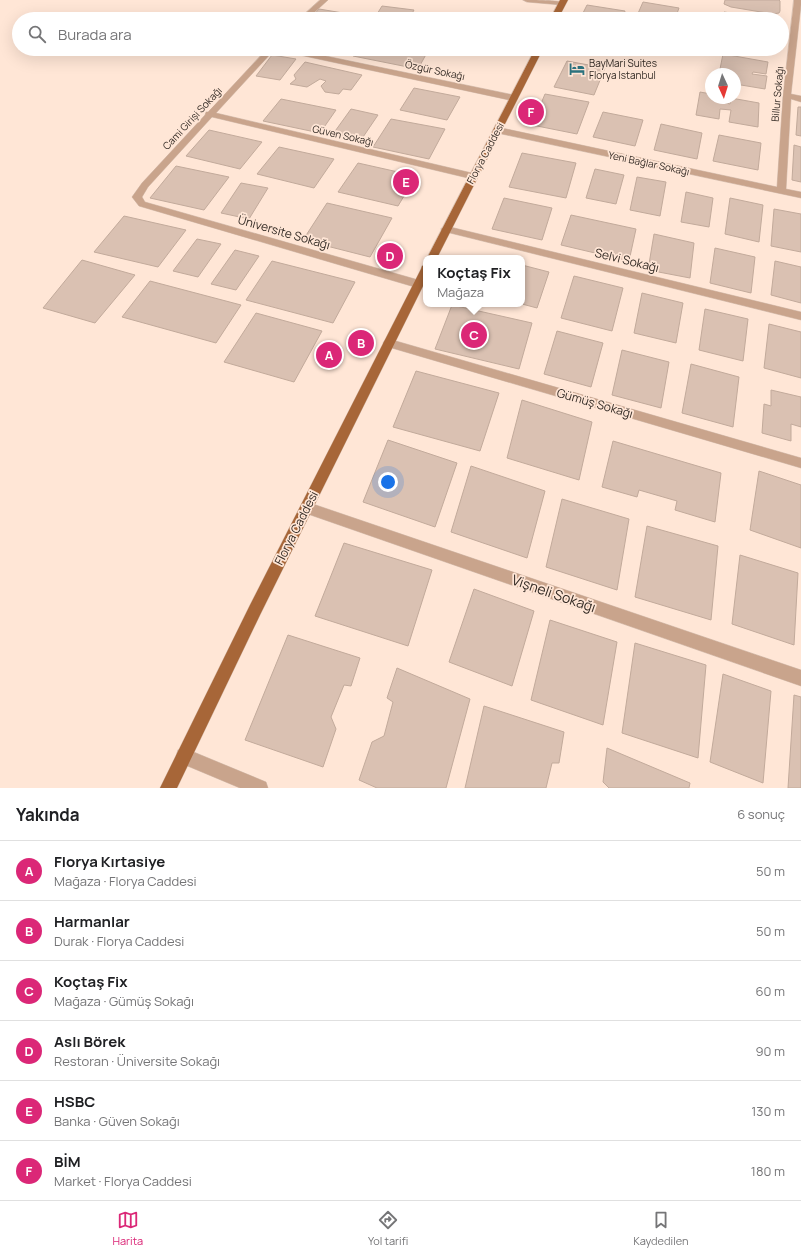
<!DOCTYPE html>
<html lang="tr">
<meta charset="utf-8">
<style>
:root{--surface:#fff;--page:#f6f6f6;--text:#202124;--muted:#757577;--line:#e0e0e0;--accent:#db2777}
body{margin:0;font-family:Manrope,sans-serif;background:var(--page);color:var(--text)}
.compass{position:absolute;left:705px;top:68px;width:36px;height:36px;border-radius:50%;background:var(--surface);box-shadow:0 4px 16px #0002;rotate:176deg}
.you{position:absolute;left:388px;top:482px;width:14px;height:14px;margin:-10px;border:3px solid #fff;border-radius:50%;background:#1a73e8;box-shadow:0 0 0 6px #1a73e833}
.badge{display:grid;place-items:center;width:26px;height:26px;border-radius:50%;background:var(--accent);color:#fff;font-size:13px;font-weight:700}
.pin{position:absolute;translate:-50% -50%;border:2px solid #fff;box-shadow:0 1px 4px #0006}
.popup{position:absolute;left:423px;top:255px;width:102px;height:52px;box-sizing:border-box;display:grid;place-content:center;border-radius:8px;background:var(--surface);filter:drop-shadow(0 1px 3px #0005);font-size:13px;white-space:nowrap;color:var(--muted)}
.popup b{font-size:15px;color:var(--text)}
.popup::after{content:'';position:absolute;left:50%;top:100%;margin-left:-8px;border:8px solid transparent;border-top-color:var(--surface)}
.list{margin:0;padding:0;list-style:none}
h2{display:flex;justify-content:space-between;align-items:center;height:52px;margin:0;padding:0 16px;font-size:17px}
h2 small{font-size:13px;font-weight:400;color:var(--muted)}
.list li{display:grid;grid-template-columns:26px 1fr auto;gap:12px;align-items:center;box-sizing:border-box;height:60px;padding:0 16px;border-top:1px solid var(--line)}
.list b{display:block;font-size:15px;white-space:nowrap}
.list p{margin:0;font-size:13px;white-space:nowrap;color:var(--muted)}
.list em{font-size:13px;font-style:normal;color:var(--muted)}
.icon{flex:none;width:22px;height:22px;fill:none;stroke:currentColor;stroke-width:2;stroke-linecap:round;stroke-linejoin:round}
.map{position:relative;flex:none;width:801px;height:788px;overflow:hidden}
.search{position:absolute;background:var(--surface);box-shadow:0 4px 16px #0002;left:12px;right:12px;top:12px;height:44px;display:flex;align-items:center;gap:10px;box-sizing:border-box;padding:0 14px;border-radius:22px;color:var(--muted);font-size:15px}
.sheet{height:412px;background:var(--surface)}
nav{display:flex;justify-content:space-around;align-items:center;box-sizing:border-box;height:56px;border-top:1px solid var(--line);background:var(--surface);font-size:11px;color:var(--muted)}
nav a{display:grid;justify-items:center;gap:2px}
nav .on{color:var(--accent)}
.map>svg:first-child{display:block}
.building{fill:#dac1b2;stroke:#c2aa9b}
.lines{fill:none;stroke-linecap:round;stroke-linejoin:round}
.minor-casing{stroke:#dac4b6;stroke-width:1}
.major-casing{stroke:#dac4b6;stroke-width:1}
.minor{fill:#c9a48c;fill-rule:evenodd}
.major{fill:#a76638;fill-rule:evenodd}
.labels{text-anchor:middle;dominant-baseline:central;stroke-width:3.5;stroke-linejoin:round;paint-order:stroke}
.far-poi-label{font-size:10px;fill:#342b25;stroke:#ffe6d6;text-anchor:start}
.far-street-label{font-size:10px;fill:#342b25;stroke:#ffe6d6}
.street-label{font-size:12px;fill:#342b25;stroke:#ffe6d6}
.near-street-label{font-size:14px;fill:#342b25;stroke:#ffe6d6}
</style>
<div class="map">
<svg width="801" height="788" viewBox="0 0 801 788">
<rect width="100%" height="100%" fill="#ffe6d6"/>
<path class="building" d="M725,0H779L780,1V11L779,13L773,14L731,7L724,4Z
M643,2L679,8L675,19L636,18Z
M587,5L625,11L623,19H580Z
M382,6L414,10L409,19H374Z
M319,9L361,16L359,19H310Z
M724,12L771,19H723Z
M424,14L456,19H421Z
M313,49H341L336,54Z
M357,49H429L418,69L353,56Z
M467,49H492L489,53Z
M738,49H764V53Z
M723,54L768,62L766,74L753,72L752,74L767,76L765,89L735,84V74H719Z
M272,55L296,59L280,80L256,76Z
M567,61L605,68L594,95L554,87Z
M305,62L362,75L351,90L343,89L339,94L325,92L321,86L326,81L320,79L307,87L290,84L296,79L294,75Z
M414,88L460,97L447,120L400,110Z
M700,92L711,94V98H723V102L730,104L731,98L759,103L758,127L729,122L731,110L720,109L719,119L696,115Z
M545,94L589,102L577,134L532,125Z
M281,99L336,110L320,133L263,121Z
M798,107H801V136L796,135Z
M351,109L378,115L361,140L333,134Z
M603,112L643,120L635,146L593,137Z
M391,119L445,129L429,159L373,147Z
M661,124L702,133L697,159L654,150Z
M209,130L262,142L240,169L186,156Z
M719,135L761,143L758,170L713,161Z
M794,145L801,147V182L792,180Z
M279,147L334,159L314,188L257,174Z
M522,153L576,163L566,198L509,187Z
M358,163L416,176L398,206L338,192Z
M176,166L229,177L204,210L150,198Z
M595,169L624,175L616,204L586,198Z
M637,177L666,182L660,216L630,210Z
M241,183L268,188L249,219L221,213Z
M686,192L713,198L709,227L681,222Z
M504,198L552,208L542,240L492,229Z
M730,198L763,205L759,242L725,234Z
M327,203L392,218L370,257L303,240Z
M774,209L801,214V252L771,246Z
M571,215L636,229L629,261L561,245Z
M124,216L186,230L158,267L94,252Z
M654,234L694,243L690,278L648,270Z
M197,239L221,244L198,277L173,271Z
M715,248L755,257L751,293L710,283Z
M235,250L259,256L236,290L211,284Z
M82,260L135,275L95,323L43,308Z
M272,261L355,282L333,323L246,300Z
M775,261L801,267V303L771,295Z
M522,265L549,272L537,308L522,304Z
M574,276L623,288L612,331L561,318Z
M150,281L241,305L216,343L122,317Z
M642,293L683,303L676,343L634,333Z
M452,305L532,323L519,369L435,349Z
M705,309L748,319L743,361L699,350Z
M256,313L322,331L294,382L224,362Z
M769,324L801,332V378L764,368Z
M557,331L603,343L591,387L544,374Z
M622,350L669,362L661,408L612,395Z
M691,364L739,377L733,427L682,413Z
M416,371L499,393L480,451L393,427Z
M771,390L801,397V427L791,424V441L762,433L764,404L771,406Z
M522,400L592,422L579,480L507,458Z
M388,440L457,463L435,527L363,502Z
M613,441L721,473L715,522L675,510L677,501L639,490L637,497L602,487Z
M471,466L545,491L527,558L451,532Z
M759,471L801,485V548L750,530Z
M562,499L629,519L617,590L546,567Z
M647,526L718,546L711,620L635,597Z
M344,543L432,570L408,646L315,616Z
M740,555L798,573L794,645L732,624Z
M474,589L534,611L512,686L449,662Z
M550,620L617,642L603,725L531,700Z
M288,635L360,658L351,686L344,685L331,717L336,729L323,767L245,740Z
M635,643L706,665L698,758L622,733Z
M397,668L470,699L446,788H377L359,780L372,742L384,736L393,702L387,698Z
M723,674L771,691L763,783L710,762Z
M794,695L801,697V788H788Z
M484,706L564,732L559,763H552L546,788H465Z
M607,748L690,783L689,788H609L603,782Z"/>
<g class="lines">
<defs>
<path id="minor" d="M320,0H328L307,19H299Z
M523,0C534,0 558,0 566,3L562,5L527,2Z
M794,0H801V5L791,94L801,96V102L791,99L786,189L801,192V198L497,133L493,130L497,127L777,187L783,96Z
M267,49H275L216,113L472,173L477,176L472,179L212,117L148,187L142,197L145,202L422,281L423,284L422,287L418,288L139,206L132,197L142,183L205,115L206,112H208Z
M277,49H292L514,95L518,98L514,101L281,51Z
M446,226L801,312V320L442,231L441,229Z
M389,339L801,458V468L385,346L383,343L385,340Z
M307,502L801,670V686L302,512L300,508L302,504Z
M184,748L266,782L268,788H240L178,762L176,756L178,750Z"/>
<path id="major" d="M560,0H568L558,19H550Z
M535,49H543L437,258H427Z
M426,265V280L260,615L177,788H160L250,605L421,269L422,266Z"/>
</defs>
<use href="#minor" class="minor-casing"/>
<use href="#major" class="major-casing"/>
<use href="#minor" class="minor"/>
<use href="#major" class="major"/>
</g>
<defs>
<symbol id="hotel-bare" viewBox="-9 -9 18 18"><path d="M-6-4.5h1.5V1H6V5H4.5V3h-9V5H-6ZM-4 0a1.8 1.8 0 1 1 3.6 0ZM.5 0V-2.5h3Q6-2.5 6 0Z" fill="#2c737f" stroke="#ffe6d6" stroke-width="2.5" paint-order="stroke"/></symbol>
</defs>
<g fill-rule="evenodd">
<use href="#hotel-bare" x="566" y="58" width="22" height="22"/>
</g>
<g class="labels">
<g class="far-poi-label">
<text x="589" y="63">BayMari Suites<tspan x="589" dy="12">Florya Istanbul</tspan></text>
</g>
<g class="far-street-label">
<text transform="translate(435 70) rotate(12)">Özgür Sokağı</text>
<text transform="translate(777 94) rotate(-85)">Billur Sokağı</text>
<text transform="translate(192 118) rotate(-47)">Cami Girişi Sokağı</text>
<text transform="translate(343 135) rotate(13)">Güven Sokağı</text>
<text transform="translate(485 153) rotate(-62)">Florya Caddesi</text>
<text transform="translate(649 163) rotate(12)">Yeni Bağlar Sokağı</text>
</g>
<g class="street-label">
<text transform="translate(284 232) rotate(16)">Üniversite Sokağı</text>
<text transform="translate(627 260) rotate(14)">Selvi Sokağı</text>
<text transform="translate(595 403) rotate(16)">Gümüş Sokağı</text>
<text transform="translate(296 528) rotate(-63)">Florya Caddesi</text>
</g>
<g class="near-street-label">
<text transform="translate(554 593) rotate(19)">Vişneli Sokağı</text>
</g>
</g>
</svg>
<svg class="compass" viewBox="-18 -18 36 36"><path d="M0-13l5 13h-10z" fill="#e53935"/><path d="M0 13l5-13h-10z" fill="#757577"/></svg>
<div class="you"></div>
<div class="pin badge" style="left:329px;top:355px">A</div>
<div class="pin badge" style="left:361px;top:343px">B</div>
<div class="pin badge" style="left:474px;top:335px">C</div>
<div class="popup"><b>Koçtaş Fix</b>Mağaza</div>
<div class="pin badge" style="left:390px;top:256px">D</div>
<div class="pin badge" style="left:406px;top:182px">E</div>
<div class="pin badge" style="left:531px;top:112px">F</div>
<div class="search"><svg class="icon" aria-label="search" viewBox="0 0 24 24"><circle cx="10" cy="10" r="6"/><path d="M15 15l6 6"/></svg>Burada ara</div>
</div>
<section class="sheet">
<h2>Yakında<small>6 sonuç</small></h2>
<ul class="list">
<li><span class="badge">A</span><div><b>Florya Kırtasiye</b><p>Mağaza · Florya Caddesi</p></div><em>50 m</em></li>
<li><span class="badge">B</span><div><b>Harmanlar</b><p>Durak · Florya Caddesi</p></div><em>50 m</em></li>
<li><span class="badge">C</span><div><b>Koçtaş Fix</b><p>Mağaza · Gümüş Sokağı</p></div><em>60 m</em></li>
<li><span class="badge">D</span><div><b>Aslı Börek</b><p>Restoran · Üniversite Sokağı</p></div><em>90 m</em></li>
<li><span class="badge">E</span><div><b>HSBC</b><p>Banka · Güven Sokağı</p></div><em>130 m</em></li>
<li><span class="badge">F</span><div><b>BİM</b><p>Market · Florya Caddesi</p></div><em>180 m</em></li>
</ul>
</section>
<nav>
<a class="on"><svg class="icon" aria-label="map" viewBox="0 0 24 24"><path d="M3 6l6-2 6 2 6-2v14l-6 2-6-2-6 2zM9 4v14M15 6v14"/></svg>Harita</a>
<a><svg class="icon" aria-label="directions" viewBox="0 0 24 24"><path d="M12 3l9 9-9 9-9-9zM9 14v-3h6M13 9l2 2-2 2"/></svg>Yol tarifi</a>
<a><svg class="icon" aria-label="saved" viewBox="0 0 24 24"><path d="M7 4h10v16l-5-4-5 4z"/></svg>Kaydedilen</a>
</nav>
